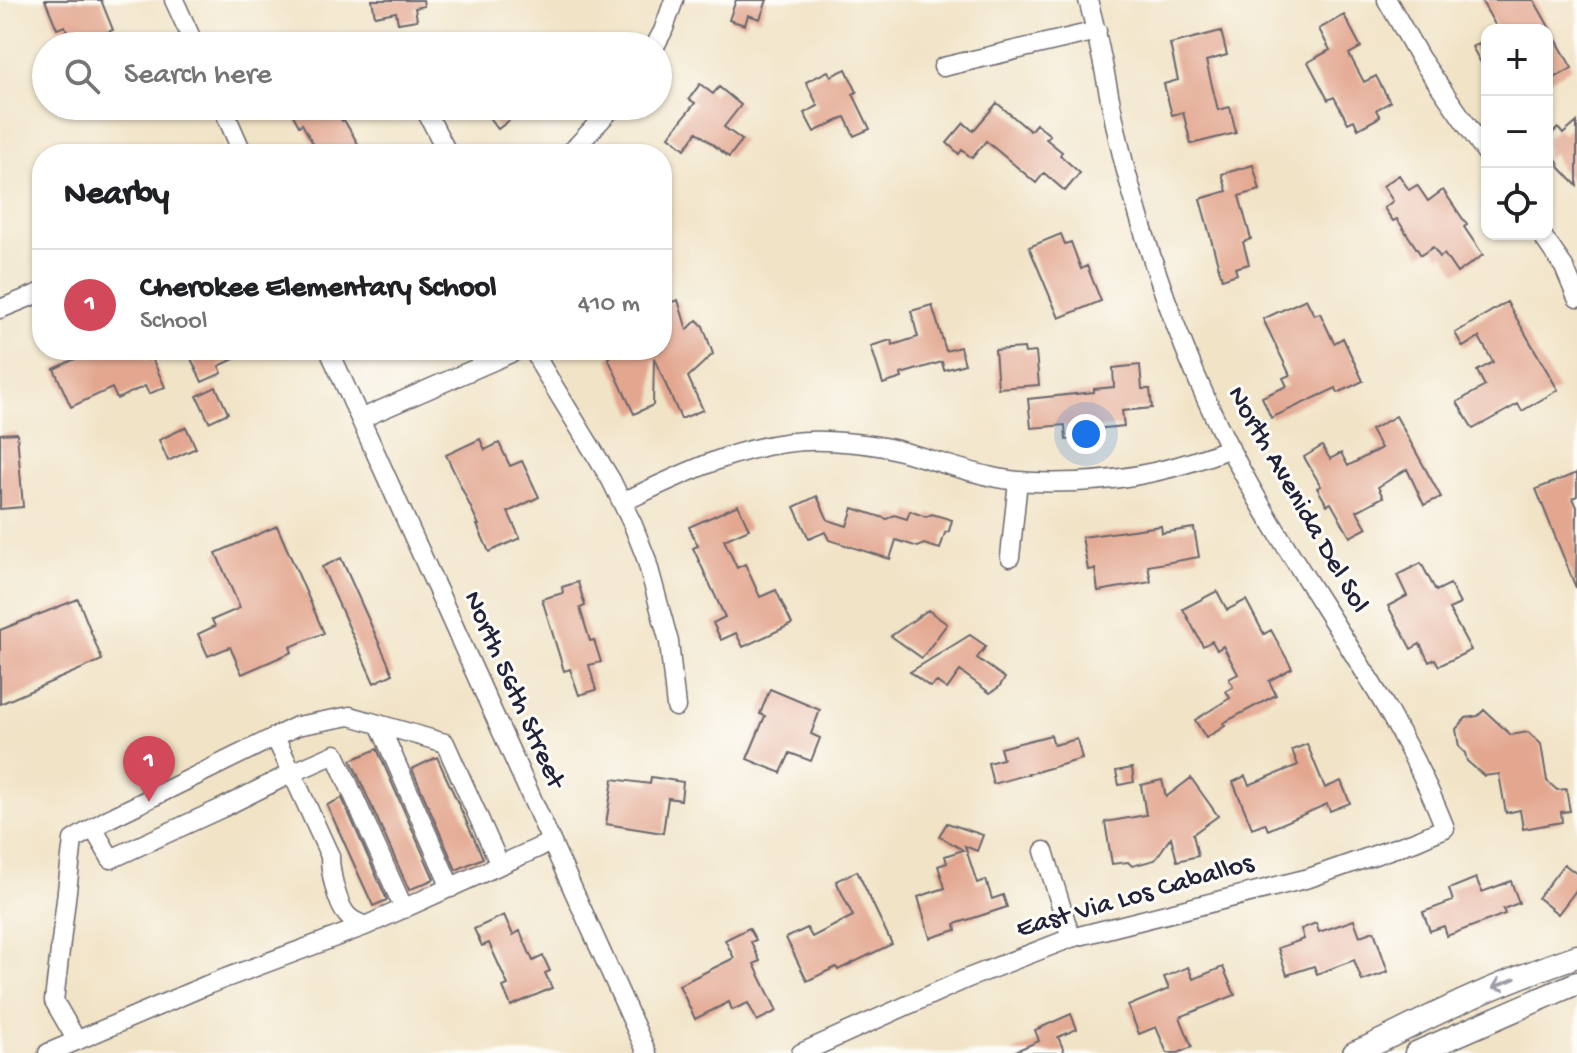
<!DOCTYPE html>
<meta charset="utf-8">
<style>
:root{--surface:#fff;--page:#f2f2f2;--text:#202124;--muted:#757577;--line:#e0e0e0;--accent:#d1495b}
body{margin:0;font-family:"Gochi Hand",sans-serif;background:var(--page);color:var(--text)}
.controls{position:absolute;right:24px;top:24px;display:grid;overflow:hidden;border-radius:16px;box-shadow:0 2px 6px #0004}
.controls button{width:72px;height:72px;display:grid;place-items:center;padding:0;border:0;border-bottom:2px solid var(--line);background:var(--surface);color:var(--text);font:40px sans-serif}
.you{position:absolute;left:1086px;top:434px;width:28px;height:28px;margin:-20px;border:6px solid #fff;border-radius:50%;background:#1a73e8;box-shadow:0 0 0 12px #1a73e833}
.badge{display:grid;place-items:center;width:52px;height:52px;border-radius:50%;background:var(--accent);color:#fff;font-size:26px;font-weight:700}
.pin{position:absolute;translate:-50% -66px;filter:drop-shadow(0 2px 4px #0008)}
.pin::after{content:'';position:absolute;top:42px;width:28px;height:24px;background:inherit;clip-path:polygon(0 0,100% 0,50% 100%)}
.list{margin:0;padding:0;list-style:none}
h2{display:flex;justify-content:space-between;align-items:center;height:104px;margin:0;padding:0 32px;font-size:34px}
h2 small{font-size:26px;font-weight:400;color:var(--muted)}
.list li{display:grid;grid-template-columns:52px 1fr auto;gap:24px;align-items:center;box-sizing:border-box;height:112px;padding:0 32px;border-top:2px solid var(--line)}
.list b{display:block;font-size:30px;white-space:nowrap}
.list p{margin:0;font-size:26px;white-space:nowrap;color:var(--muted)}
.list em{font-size:26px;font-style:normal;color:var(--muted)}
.icon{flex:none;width:44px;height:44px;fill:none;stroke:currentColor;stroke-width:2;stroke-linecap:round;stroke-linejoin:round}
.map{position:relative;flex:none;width:1577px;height:1053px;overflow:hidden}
.search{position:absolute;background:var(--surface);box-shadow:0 2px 6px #0004;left:32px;top:32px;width:640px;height:88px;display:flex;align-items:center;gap:20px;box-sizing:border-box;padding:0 28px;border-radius:44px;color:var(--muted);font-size:30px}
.panel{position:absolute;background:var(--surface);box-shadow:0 2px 6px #0004;left:32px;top:144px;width:640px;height:216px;border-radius:32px}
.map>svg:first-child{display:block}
.building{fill:#e3a790}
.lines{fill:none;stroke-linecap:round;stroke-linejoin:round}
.minor-casing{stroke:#6a666c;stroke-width:21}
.major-casing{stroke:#6a666c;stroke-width:25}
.minor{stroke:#fff;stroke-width:18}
.major{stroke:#fff;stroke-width:22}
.oneway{stroke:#9c9ca7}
.labels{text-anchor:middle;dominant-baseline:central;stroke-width:6;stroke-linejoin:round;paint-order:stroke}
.street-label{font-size:28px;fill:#22223b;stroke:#fdfcf7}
</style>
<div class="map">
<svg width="1577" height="1053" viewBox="0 0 1577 1053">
<rect width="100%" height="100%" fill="#fdfcf7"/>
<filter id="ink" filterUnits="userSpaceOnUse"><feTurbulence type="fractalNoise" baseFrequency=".0125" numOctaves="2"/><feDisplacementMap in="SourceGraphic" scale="16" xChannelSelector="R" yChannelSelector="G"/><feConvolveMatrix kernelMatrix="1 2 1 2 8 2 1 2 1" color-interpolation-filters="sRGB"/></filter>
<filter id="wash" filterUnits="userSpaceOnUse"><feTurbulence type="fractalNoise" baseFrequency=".006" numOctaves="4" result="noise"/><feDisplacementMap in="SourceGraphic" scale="32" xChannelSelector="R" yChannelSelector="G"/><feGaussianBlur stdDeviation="1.8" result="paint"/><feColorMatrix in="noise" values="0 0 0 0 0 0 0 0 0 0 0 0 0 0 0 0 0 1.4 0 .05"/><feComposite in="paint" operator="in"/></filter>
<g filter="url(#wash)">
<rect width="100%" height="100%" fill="#f1e3c6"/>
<g id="blocks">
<path class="building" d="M45,0H101L113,30L73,46L65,26L57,29Z
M372,0H423L424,6L415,8L417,20L398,23L396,12L375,16Z
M736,0H767L760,19L748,15L745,25L729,20Z
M1481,0H1534L1572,68L1547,82V30H1498Z
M1344,15L1361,47L1349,54L1364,82L1376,76L1390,102L1376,110L1380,117L1358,129L1354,120L1348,123L1334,97L1328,100L1308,62L1330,50L1319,29Z
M1221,31L1227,55L1206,61L1218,110L1230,107L1236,133L1191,144L1183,112L1172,115L1164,84L1178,80L1170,44Z
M1487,39V73L1472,47Z
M846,69L857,92L853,94L870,129L854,136L845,117L814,132L804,113L818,106L806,82L828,71L831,76Z
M700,84L713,94L719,87L741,105L724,127L742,140L729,157L697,132L685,149L669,136L695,103L689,99Z
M997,103L1030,131L1036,124L1050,135L1046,139L1062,152L1060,155L1080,173L1065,191L1044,173L1036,183L986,141L972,158L962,150L959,154L947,143L964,123L973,131Z
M288,106H333L342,121L344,120L364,154H319L302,124L299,126Z
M480,106H528L498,129Z
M1577,122V186L1560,168L1554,154L1547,158V138L1558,128L1563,134Z
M1253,165L1260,190L1239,196L1251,239L1243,242L1249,264L1235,268L1237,274L1222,279L1200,199L1227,191L1222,174Z
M1399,175L1409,190L1417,185L1428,201L1443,190L1467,225L1464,227L1483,255L1457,273L1444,254L1440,257L1433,247L1421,255L1397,219L1393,221L1384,208L1393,201L1383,186Z
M1061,234L1065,244L1071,242L1081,269L1087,266L1101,301L1059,318L1029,247Z
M1306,299L1314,315L1320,313L1334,343L1343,338L1363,381L1338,393L1336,388L1271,418L1262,397L1287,386L1283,378L1290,375L1263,319Z
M678,300L687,330L697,320L703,326L713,354L688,377L703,410L681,419L654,358L653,405L634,414L608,358L616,350H662V305Z
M1507,302L1558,390L1522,411L1518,404L1473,429L1457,402L1485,386L1477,371L1493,362L1479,337L1463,347L1455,333Z
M932,305L946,351L960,347L965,364L944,370L942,362L901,374L902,378L883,384L871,346L891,340L893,345L918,337L911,311Z
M1024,348L1025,353L1036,352L1039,385L998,388L995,350Z
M78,350H143L147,360L152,358L165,387L149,394L145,386L117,399L112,388L71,407L54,369L81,356Z
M187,350H253L219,366L222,373L202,382Z
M1140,365L1142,389H1150L1152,408L1122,411L1124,426L1084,430L1085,438L1066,440L1065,425L1031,428L1028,399L1094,392V389L1114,387L1113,368Z
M216,387L228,413L209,422L197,396Z
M1396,416L1441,497L1424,505L1407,469L1378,487L1383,497L1357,511L1367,528L1350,537L1331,503L1327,505L1317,488L1321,486L1304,457L1322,446L1330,459L1341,453L1348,466L1381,448L1371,430Z
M186,427L196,448L168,461L159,440Z
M17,433L23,507L0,509V434Z
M480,439L485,450L499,443L510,466L522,461L539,497L508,512L520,538L489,552L477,525H479L446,455Z
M1577,473V496L1573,498L1577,507L1576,588L1536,489Z
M817,496L828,520L847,526L853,508L887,519L894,515L907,519L910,511L926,517L932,514L952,520L949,531L945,533L940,549L924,544L918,547L896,540L890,559L829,540L825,532L809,539L794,507Z
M738,505L749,529L724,540L737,568L745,564L760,597L776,590L792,624L743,647L736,633L721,640L713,623L725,617L693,548L698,546L689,527Z
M277,526L324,633L290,647L292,652L242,674L230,647L208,656L198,634L215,626L212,620L240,608L216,553Z
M1161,526L1162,533L1194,528L1199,557L1148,566L1151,582L1098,591L1095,569L1088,570L1082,537Z
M341,558L393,674L374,683L322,567Z
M1421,563L1436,591L1450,584L1460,604L1449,609L1471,650L1439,666L1435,659L1429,662L1420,644L1411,649L1388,606L1407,596L1397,575Z
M578,582L585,606L580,608L590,641L594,640L601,662L589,665L596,690L579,695L570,669L564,671L542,599L563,593L562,587Z
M1217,591L1227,610L1246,600L1264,634L1271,630L1292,668L1269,681L1276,695L1223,723L1225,726L1206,738L1195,720L1230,698L1226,691L1233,687L1229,679L1238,674L1223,646L1217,650L1212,641L1203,646L1183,609Z
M78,599L102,660L0,704V630Z
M928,610L947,624L922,658L891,636Z
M970,635L986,646L977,658L1005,678L999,687L990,693L960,671L947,689L937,682L930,687L910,672Z
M770,689L820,710L811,734L820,738L811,761L790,753L781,773L747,759L765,716L760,714Z
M1484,710L1511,735L1528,732L1541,744L1547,781L1557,790L1566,789L1570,811L1561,812L1562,822L1523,829L1520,810L1506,813L1499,774L1484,776L1467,761L1465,753L1459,747L1456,729L1466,718L1478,716Z
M1051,735L1054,745L1077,739L1082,759L993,784L988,763L1003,759L1000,748Z
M1307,744L1325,788L1341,781L1350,803L1330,811L1327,804L1268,830L1265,823L1252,828L1233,782L1245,776L1249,785L1298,765L1292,750Z
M377,749L434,879L409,890L351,760Z
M437,757L483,858L456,870L412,769Z
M1132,768L1134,782L1119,785L1116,771Z
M651,777L683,782L681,800L668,798L663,833L606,824L613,779L650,784Z
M1191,778L1218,816L1193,834L1198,856L1177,861L1171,837L1155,860L1132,866L1128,862L1112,864L1105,822L1146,815L1141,785L1162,780L1166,797Z
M342,798L387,900L373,906L327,805Z
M947,823L983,835L977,851L965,846L977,883L986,880L992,899L1003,895L1007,907L955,924L956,930L930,938L918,897L945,888L938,866L947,863L945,856L963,850L939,836Z
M1564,864L1577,874V889L1558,914L1538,898Z
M857,871L892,944L838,970L836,967L807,981L786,938L807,928L812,937L853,916L836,881Z
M1476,878L1482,892L1511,881L1519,903L1503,909L1505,914L1447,936L1444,926L1430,931L1423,912L1453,901L1449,889Z
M504,915L513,935L520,931L533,961L543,956L550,971L545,973L552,988L511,1006L503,987L508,985L489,943L482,946L474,929Z
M1354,920L1360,936L1374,931L1388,972L1362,981L1354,960L1317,974L1314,966L1287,975L1278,948L1304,939L1301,929L1316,923L1319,932Z
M749,928L756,940L751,942L760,961L754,964L777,1011L757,1021L748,1003L732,1010L729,1002L695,1019L679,985L734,958L725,940Z
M1188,967L1193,979L1223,967L1235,995L1180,1017L1192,1047L1178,1053H1167L1156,1027L1139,1034L1128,1006L1169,989L1164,977Z
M1071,1014L1077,1029L1058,1037L1065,1053H1011L1039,1041L1035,1030Z"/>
</g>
</g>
<g filter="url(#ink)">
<use href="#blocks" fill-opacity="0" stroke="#6a666c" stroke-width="2"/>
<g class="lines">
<defs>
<path id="minor" d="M174,0L195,46
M1387,0L1420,58L1487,154
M655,46L663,31L674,0
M943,67L1097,31
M222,106L243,154
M421,106L428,115L448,154
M567,154L574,149L614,106
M1541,234L1564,267L1577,298
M0,309L42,292
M329,350L647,1053
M534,350L542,367L611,480L633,525L646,558L669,642L676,707
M360,419L518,350
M623,502C686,472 752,438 825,441C849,442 874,444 897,450C931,459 963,471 997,478C1023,483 1049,483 1076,482C1131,480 1179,469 1230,448
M1010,557L1018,481
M379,724L451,888
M275,737L292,773L335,754L404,909
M93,828L111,859L222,808L292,773L330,856C330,872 337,904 347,915C352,921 359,923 365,926
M1044,851L1071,938
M77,1041L54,1001L73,840L108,819L297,726L350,716L445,743L500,865
M48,1053L207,985L365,926L551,842
M801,1053L968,978L1071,938L1309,878L1415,841L1445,828C1392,692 1296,578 1230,449C1185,360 1152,267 1126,171C1111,115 1104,57 1088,0"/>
<path id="major" d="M1354,1053C1383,1041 1410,1026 1438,1013C1483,991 1530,972 1577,956
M1416,1053L1577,983"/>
</defs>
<use href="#minor" class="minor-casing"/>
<use href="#major" class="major-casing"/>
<use href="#minor" class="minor"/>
<use href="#major" class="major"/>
</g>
<defs><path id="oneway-shaft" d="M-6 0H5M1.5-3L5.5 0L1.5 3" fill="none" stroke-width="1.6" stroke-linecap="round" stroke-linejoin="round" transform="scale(2)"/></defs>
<use class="oneway" href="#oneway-shaft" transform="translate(1504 983) rotate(158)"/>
</g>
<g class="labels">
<g class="street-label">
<text transform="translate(1297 500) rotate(60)">North Avenida Del Sol</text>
<text transform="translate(513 690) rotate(66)">North 56th Street</text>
<text transform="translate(1135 897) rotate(-16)">East Via Los Caballos</text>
</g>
</g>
</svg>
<div class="controls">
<button>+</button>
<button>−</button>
<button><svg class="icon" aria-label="locate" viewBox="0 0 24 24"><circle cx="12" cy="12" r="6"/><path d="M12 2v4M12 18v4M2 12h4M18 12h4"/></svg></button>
</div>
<div class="you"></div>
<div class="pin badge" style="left:149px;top:802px">1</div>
<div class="search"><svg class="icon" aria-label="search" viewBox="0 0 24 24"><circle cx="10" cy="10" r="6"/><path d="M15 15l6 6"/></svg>Search here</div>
<section class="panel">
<h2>Nearby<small></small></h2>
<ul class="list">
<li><span class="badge">1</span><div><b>Cherokee Elementary School</b><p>School</p></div><em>410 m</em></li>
</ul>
</section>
</div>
